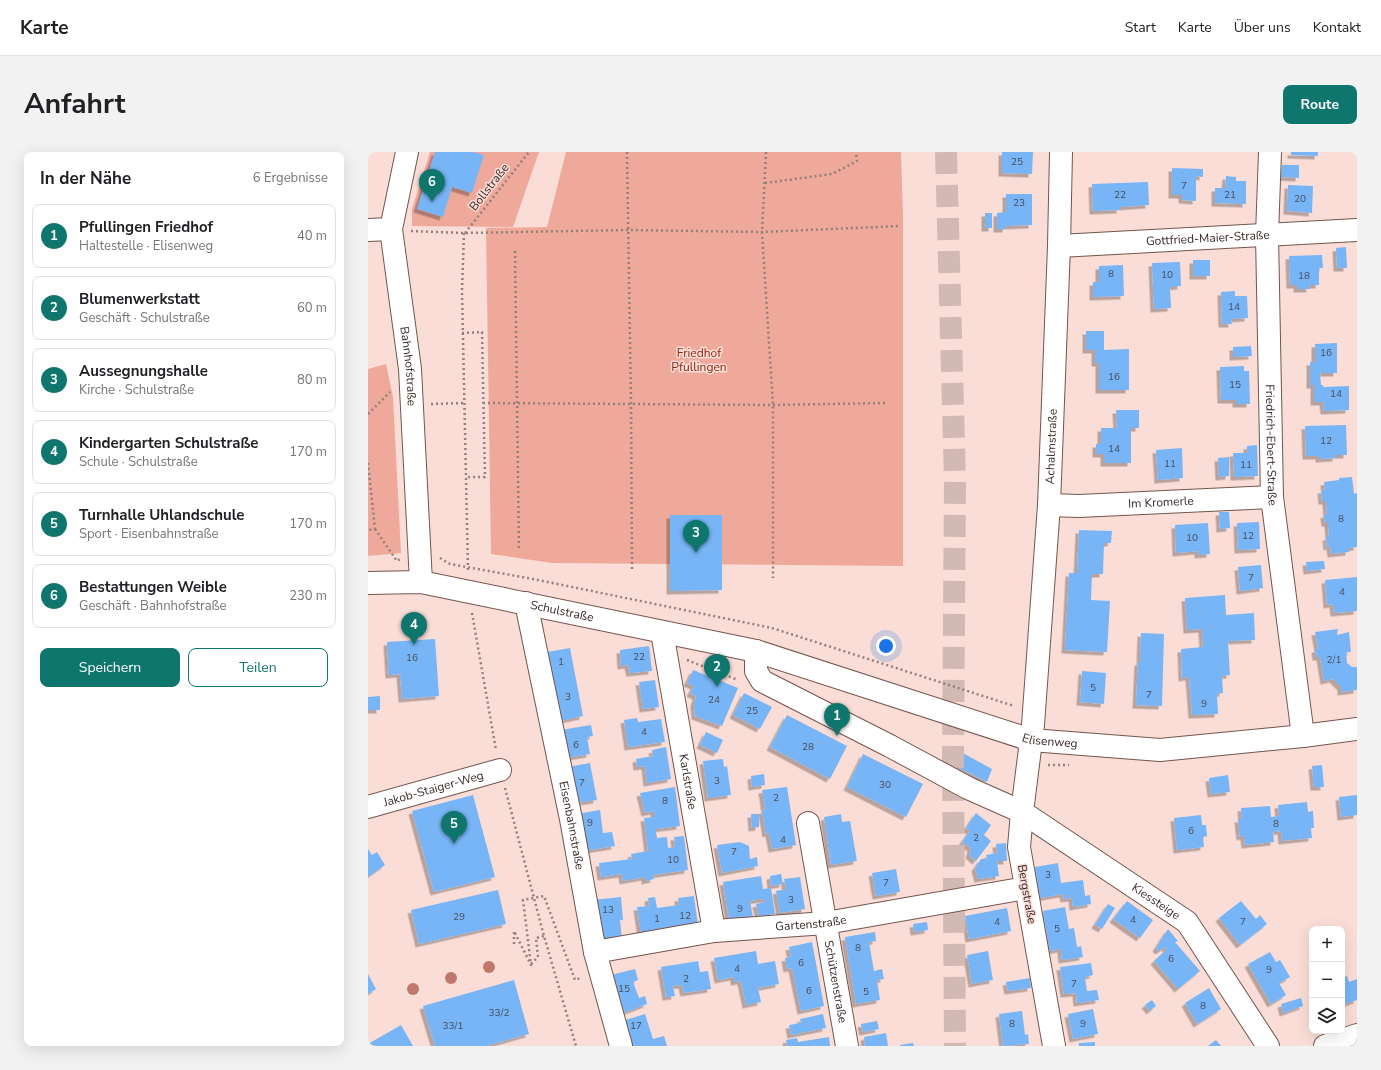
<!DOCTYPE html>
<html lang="de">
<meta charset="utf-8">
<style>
:root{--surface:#fff;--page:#f2f2f2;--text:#202124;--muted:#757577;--line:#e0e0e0;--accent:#0f766e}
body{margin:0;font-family:"Nunito Sans",sans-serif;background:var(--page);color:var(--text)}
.controls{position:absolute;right:12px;bottom:12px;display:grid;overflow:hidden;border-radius:8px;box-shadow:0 4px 16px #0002}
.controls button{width:36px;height:36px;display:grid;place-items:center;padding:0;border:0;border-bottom:1px solid var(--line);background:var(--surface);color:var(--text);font:20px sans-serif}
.you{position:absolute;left:518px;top:494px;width:14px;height:14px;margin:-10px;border:3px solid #fff;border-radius:50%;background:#1a73e8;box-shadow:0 0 0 6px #1a73e833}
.badge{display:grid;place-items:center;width:26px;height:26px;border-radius:50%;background:var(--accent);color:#fff;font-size:13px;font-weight:700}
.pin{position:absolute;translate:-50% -33px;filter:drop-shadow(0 1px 2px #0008)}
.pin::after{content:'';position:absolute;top:21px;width:14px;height:12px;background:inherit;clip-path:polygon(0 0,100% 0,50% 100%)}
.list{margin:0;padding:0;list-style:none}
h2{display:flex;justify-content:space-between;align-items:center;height:52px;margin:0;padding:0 16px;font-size:17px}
h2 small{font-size:13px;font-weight:400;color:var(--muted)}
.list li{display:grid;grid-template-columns:26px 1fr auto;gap:12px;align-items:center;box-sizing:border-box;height:64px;margin:0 8px 8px;padding:0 8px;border:1px solid var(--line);border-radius:8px}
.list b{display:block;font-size:15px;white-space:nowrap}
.list p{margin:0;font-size:13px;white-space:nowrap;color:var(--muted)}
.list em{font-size:13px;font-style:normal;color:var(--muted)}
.actions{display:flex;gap:8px;padding:12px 16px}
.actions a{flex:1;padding:9px 0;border:1px solid var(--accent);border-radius:8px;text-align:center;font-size:14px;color:var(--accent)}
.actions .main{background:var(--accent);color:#fff}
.icon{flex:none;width:22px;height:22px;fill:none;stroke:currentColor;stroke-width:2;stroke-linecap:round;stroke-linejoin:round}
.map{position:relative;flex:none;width:989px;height:894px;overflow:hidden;border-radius:8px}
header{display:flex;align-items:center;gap:24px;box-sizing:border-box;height:56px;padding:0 20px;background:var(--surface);border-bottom:1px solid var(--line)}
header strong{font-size:19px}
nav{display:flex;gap:22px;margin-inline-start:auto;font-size:14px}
.intro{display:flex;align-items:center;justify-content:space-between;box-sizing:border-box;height:96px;padding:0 24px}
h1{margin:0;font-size:28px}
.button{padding:10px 18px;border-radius:8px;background:var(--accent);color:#fff;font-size:14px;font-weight:700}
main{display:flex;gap:24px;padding:0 24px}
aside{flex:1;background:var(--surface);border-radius:8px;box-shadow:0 4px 16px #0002}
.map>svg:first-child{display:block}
.green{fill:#eea99a}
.building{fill:#78b5f6;filter:url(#shadow)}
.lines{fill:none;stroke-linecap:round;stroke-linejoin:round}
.major-tunnel{stroke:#d3b9b4;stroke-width:22;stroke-dasharray:22 11;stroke-linecap:butt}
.minor-casing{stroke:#73554e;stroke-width:24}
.path{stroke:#947f7a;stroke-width:2.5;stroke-dasharray:2 3;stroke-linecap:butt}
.minor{stroke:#fff;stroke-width:22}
.tree{fill:#bf786b}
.labels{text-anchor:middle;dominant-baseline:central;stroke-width:3;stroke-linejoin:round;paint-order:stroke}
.number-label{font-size:10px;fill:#474c5a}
.street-label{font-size:12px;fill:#372926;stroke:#faddd7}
.park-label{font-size:12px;fill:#8e2512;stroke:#faddd7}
</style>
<header>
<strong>Karte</strong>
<nav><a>Start</a><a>Karte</a><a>Über uns</a><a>Kontakt</a></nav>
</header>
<div class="intro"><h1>Anfahrt</h1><a class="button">Route</a></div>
<main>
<aside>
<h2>In der Nähe<small>6 Ergebnisse</small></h2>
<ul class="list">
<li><span class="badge">1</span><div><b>Pfullingen Friedhof</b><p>Haltestelle · Elisenweg</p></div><em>40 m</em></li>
<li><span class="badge">2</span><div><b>Blumenwerkstatt</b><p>Geschäft · Schulstraße</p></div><em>60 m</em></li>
<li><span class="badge">3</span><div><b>Aussegnungshalle</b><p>Kirche · Schulstraße</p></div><em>80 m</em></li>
<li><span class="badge">4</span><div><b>Kindergarten Schulstraße</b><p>Schule · Schulstraße</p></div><em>170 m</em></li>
<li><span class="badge">5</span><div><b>Turnhalle Uhlandschule</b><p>Sport · Eisenbahnstraße</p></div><em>170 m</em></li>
<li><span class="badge">6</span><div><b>Bestattungen Weible</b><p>Geschäft · Bahnhofstraße</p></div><em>230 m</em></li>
</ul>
<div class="actions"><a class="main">Speichern</a><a>Teilen</a></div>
</aside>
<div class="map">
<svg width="989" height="894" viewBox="0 0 989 894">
<defs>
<filter id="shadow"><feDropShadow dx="-3.5" dy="3.5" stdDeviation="0" flood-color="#0004"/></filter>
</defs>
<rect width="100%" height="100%" fill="#faddd7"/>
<path class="green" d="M62,0H171L145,75L44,74V57Z
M198,0H533L535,64V414L184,411L123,402L118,76L179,75Z
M18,212L25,245L33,401L0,404V217Z"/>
<path class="building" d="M67,0H105L116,3L104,41L84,35L75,65L49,57Z
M634,0H665L664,22L634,21Z
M923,0H950V4L923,3Z
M914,13H931V26L913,25Z
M804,16L835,17V25L828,24V49L814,48V43H804Z
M858,24L868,25V29H878V52L847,51V36H857Z
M780,30L781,53L752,55V58L725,59L724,32Z
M920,33L945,34L944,61L919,59Z
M638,42H664V73L638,74V77H629V61L638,60Z
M617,61H624V76H617Z
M978,95L979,116H969L968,96Z
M954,103L955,116H951V133H941L942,137H929V133H922L921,104Z
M825,108H842V124H825Z
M812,110L813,134L802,135L803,156L786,157L784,111Z
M755,113L756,144L725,145V130H731V114Z
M867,139V144H879L880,166L863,167L864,172H854L853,140Z
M718,179H736V198L761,197V238H731V211H727V198H718Z
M969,191V221H952L953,233H955V235L981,234V258L956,259L955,250H946V233H942V210H947V192Z
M883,194L884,204L865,205V195Z
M876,214V219H881L882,252H868V248H853L852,215Z
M748,258H771V276H763V311H736V302H728V292H733V276H749Z
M978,273L979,303H968V306L951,307V304H938L937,274Z
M889,293L890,324L866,325L865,301H879V294Z
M814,296L815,326L790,328L788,298Z
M861,305V324L851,325L850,306Z
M984,325L986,342L989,341V395L981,396V400L963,402L962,394L959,395L958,385H961L960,371H957L956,363L959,362L958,349H954L953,338H957L956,330L971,328V326Z
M851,360H861L862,376L852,377Z
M302,363H354V438L302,439Z
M891,370L892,397L870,398L869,371Z
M840,371L842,402L830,403V399L808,401L807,373Z
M711,378L744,379L743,391H736L735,422H724L723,448L742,449L739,500L697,498L701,421H709Z
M956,409L957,417L939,419L938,410Z
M893,413L895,436L872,439L870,415Z
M989,425V459L966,461L965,452L959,453L957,428Z
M857,443L858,463L886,461L887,488L860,489L862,523L854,524L855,541L849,542L850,562L824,563L821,525L814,526L813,497L835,495L834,477L819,478L817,446Z
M970,477L969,483L981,480L983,500H978L979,511L984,515H989V538L973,540V535L965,527L956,529L952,505H948L947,497H950L947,480Z
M773,481L796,482L794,554L768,553L770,510H772Z
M67,487L71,544L34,547L32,522L21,523L19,490Z
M281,494L284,519L262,521L260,513L253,514L252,498Z
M202,496L215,564L192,569L179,500Z
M325,518L370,536L354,574L327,564L326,551L328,544L322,541L326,534L319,531Z
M714,519L738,521L736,552L712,550Z
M287,528L291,555L275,557L271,530Z
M376,541L404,555L392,577L365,563Z
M12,544V558H0V545Z
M419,563L479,594L462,627L402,595Z
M269,566L270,570L293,567L297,590L260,595L256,568Z
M223,573L225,584L219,585L222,602L198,606L193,578Z
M338,580L355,588L349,601L332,593Z
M298,595L303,627L279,631L277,614L269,615L268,607L285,604L284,598Z
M591,599L624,617L619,630L580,610Z
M495,602L555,632L538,665L479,635Z
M355,607L356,615L359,614L363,643L340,646L335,609Z
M222,611L229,648L207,651L199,615Z
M954,613L956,635H946L944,614Z
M396,622L397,633L384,635L383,624Z
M860,623L862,640L843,642L841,626Z
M307,635L312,674L288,677V680L289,686L299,685L300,696L307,695L306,685L316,684L320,718L285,723L286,727L277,729V725L255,729L254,722L233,725L231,711L264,707L263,702L280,699L276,666L286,665V659L277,661L272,641Z
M419,635L428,693L404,697L401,681L398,682L394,659L397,658L394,638Z
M105,643L127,725L66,740L44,659Z
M989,643V663L973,665L971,645Z
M939,650L940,660L945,659L946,676H943L944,686L914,689L913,679L905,680L906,690L877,693L876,684L872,685L870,667H874L873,656L902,654L903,665L911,664L910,653Z
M232,658L235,681L244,680L247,694L215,699L209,662Z
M608,661L623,673L616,683L623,689L608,709L601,703L603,696L594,690L602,679L598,676Z
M383,662H391V675L384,676Z
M473,662L474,670L482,669L489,709L463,713L456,665Z
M833,663L834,673H838L839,684L835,685L836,695L809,698L806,666Z
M372,690L381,694L382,707L389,705L390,714L354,721L349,693Z
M638,691L639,709H629L631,724L610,727L607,716L613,707H619L618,703L629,701L628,692Z
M0,697L4,703L9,700L17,713L0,725Z
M690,711L693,731L715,728L717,744L722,743L723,752L705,755L704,746L696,747L695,742L672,746L667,715Z
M528,717L532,740L508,744L504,721Z
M413,722L415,732L403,734L402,724Z
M393,724L395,737L403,736L407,762L391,764L388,752L397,750L396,747L382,749L385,765L361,768L355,730Z
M432,725L437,757L412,761L408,739L418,737L416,727Z
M130,738L138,772L51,792L43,758Z
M326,744L330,774L273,782L269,755L281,754L280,746L287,745L289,756L311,753L310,746Z
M253,745L255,768H252L254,787L229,790L224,748Z
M759,749L785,768L772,786L745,767Z
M873,749L888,767L892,763L899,772L872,793L851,766Z
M740,752L747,756L734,777L727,773Z
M697,755L701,777L706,776L709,795L713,794L715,805L694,808L693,797L682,799L675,759Z
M639,756L643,779L601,787L597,764Z
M559,770L560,778L546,780L545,772Z
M800,777L810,789L807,790L832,819L810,837L786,809L799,797L797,795L791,799L788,796Z
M507,780L508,789L501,790L506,819L514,817L516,827L509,828L512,848L488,852L477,785Z
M444,790L456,854L433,859L424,816L419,817L417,806L423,805L421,795Z
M388,799L390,812L407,809L411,832L390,836L393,850L378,853L373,829L366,830V825L350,828L346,806Z
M620,799L625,828L604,832L599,803Z
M902,800L908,810L912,808L922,825L911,831L918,843L903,852L880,812Z
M330,809L332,820L340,819L343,837L316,841L314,833L305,834L307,844L298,845L293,815Z
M723,811L725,823L717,825L719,839L729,838L731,848L709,851L708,841L696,842L692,815Z
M267,817L270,828L265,830L271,846L277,844L279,852L253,862L239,824Z
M0,822L8,837L0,842Z
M979,824L981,830L989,827V848L974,853V826Z
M662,826L663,836L640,839L638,830Z
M146,828L161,882L118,894H67L55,854Z
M841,836L853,857L829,872L817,851Z
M933,846L935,854L915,861L913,852Z
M784,848L788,854L782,859L777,853Z
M725,857L730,882L705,887L700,862Z
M654,859L657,883L660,882L661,892L635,894L631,862Z
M277,862L285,887L296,884L299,894H262L254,869Z
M455,862L458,876L423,883L421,873L433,871L432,867Z
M509,869L511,877L495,880L493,872Z
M33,873L45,894H0V892Z
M518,881L520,894H497L496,885Z
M461,885L462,894H419L418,888L429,886L430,890Z
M848,888L853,894H840Z
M727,890V894H711V891Z
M545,891L546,894H532V893Z"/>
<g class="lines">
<path class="major-tunnel" d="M578,0L587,329L585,604L587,894"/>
<defs>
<g id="minor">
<path id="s1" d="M39,0L23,77L42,217L53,430"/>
<path id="s2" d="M902,0L899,83L904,345L935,584"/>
<path d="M0,78L23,77"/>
<path id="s3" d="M691,94L989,78"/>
<path id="s4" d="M681,353L711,354L904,345"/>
<path id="s5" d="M0,431L53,430L388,499L663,588L792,598L935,584L989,577"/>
<path id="s6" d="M158,451L203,667L227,800L253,894"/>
<path id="s7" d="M294,480L346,779"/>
<path id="s8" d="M388,499V519L394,529L522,594L600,636L654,660L819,770L900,894"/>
<path id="s9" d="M0,655L132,618"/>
<path id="s10" d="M440,671L479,894"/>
<path id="s11" d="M227,800L346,779L458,771L658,736"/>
<path id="s12" d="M686,894L651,695L654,660L665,573L681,353L691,94L693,0"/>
<path d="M957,894L989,883"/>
</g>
</defs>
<use href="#minor" class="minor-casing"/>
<path class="path" d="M259,0L263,251L264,417
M398,0L394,80L405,253V426
M397,31L464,22L489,9L488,0
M43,79L96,81L260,78L394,80L531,74
M96,81L94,139L100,419
M97,81L161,0
M147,99L151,399
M94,181L114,180L117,325H99
M115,251L405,253L517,251
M63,252L96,251
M0,262L22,240
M0,311L7,377L0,378
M7,377L29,409L32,407
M72,406L82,412L165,427L404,476L646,554
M104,461L128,598
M319,508L370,528
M680,613H701
M137,636L176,784L208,894
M146,792V779L163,813L155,748L176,744L207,828L213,826
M163,812L170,805L168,786L176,784"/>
<use href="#minor" class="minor"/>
</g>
<g class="tree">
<circle cx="121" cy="815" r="6"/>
<circle cx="83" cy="826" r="6"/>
<circle cx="45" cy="837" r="6"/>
</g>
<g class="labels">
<g class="number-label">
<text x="649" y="10">25</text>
<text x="816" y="34">7</text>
<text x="752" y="43">22</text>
<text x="862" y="43">21</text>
<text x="932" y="47">20</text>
<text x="651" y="51">23</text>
<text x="743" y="122">8</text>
<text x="799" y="123">10</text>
<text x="936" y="124">18</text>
<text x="866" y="155">14</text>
<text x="958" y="201">16</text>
<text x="746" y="225">16</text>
<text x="867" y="233">15</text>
<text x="968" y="242">14</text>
<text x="958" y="289">12</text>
<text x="746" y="297">14</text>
<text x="802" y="312">11</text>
<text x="878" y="313">11</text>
<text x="973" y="367">8</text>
<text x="880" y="384">12</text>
<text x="824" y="386">10</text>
<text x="883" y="426">7</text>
<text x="974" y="440">4</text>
<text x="271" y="505">22</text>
<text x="44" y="506">16</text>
<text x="966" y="508">2/1</text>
<text x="193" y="510">1</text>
<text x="725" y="536">5</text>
<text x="781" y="543">7</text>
<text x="200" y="545">3</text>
<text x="346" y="548">24</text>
<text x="836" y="552">9</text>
<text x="384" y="559">25</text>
<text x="276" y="580">4</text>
<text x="208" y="593">6</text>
<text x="440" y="595">28</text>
<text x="349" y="629">3</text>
<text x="214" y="631">7</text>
<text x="517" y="633">30</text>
<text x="408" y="646">2</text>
<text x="297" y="649">8</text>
<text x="222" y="671">9</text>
<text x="908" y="672">8</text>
<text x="823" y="679">6</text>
<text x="608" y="686">2</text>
<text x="415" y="688">4</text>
<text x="366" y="700">7</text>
<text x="305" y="708">10</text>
<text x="680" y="723">3</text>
<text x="518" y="731">7</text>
<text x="423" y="748">3</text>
<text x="372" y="757">9</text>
<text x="240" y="758">13</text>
<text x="317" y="764">12</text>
<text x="91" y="765">29</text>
<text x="289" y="767">1</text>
<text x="765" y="768">4</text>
<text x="629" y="770">4</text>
<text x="875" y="770">7</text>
<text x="689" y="777">5</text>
<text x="490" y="796">8</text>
<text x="803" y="807">6</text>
<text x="433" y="811">6</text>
<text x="369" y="817">4</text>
<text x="901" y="818">9</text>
<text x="318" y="827">2</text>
<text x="706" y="832">7</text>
<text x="256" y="837">15</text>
<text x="441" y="839">6</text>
<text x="498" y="840">5</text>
<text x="835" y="854">8</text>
<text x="131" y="861">33/2</text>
<text x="644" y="872">8</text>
<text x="715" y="872">9</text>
<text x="85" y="874">33/1</text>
<text x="268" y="874">17</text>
</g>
<g class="street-label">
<text transform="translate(121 35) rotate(-52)">Bollstraße</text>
<text stroke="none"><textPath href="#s3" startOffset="149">Gottfried-Maier-Straße</textPath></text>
<text stroke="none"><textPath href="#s1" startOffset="217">Bahnhofstraße</textPath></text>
<text stroke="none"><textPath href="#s2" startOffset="293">Friedrich-Ebert-Straße</textPath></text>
<text stroke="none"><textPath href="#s12" startOffset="604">Achalmstraße</textPath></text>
<text stroke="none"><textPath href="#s4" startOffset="112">Im Kromerle</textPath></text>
<text stroke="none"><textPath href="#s5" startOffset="197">Schulstraße</textPath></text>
<text stroke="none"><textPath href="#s5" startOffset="703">Elisenweg</textPath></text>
<text stroke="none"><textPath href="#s7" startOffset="152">Karlstraße</textPath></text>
<text stroke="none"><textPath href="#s9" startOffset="68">Jakob-Staiger-Weg</textPath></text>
<text stroke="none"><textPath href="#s6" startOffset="227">Eisenbahnstraße</textPath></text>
<text transform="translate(659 742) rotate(80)">Bergstraße</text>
<text stroke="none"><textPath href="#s8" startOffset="484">Kiessteige</textPath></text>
<text stroke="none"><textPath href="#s11" startOffset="218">Gartenstraße</textPath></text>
<text stroke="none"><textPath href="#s10" startOffset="161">Schützenstraße</textPath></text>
</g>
<g class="park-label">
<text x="331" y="201">Friedhof<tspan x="331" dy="14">Pfullingen</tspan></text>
</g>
</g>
</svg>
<div class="controls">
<button>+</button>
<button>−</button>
<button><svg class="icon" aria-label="layers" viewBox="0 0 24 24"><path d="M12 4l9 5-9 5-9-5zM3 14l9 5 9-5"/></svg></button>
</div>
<div class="you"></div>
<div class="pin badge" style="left:469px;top:584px">1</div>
<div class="pin badge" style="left:349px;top:535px">2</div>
<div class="pin badge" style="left:328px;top:401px">3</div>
<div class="pin badge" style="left:46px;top:493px">4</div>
<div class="pin badge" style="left:86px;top:692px">5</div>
<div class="pin badge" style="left:64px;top:50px">6</div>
</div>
</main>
